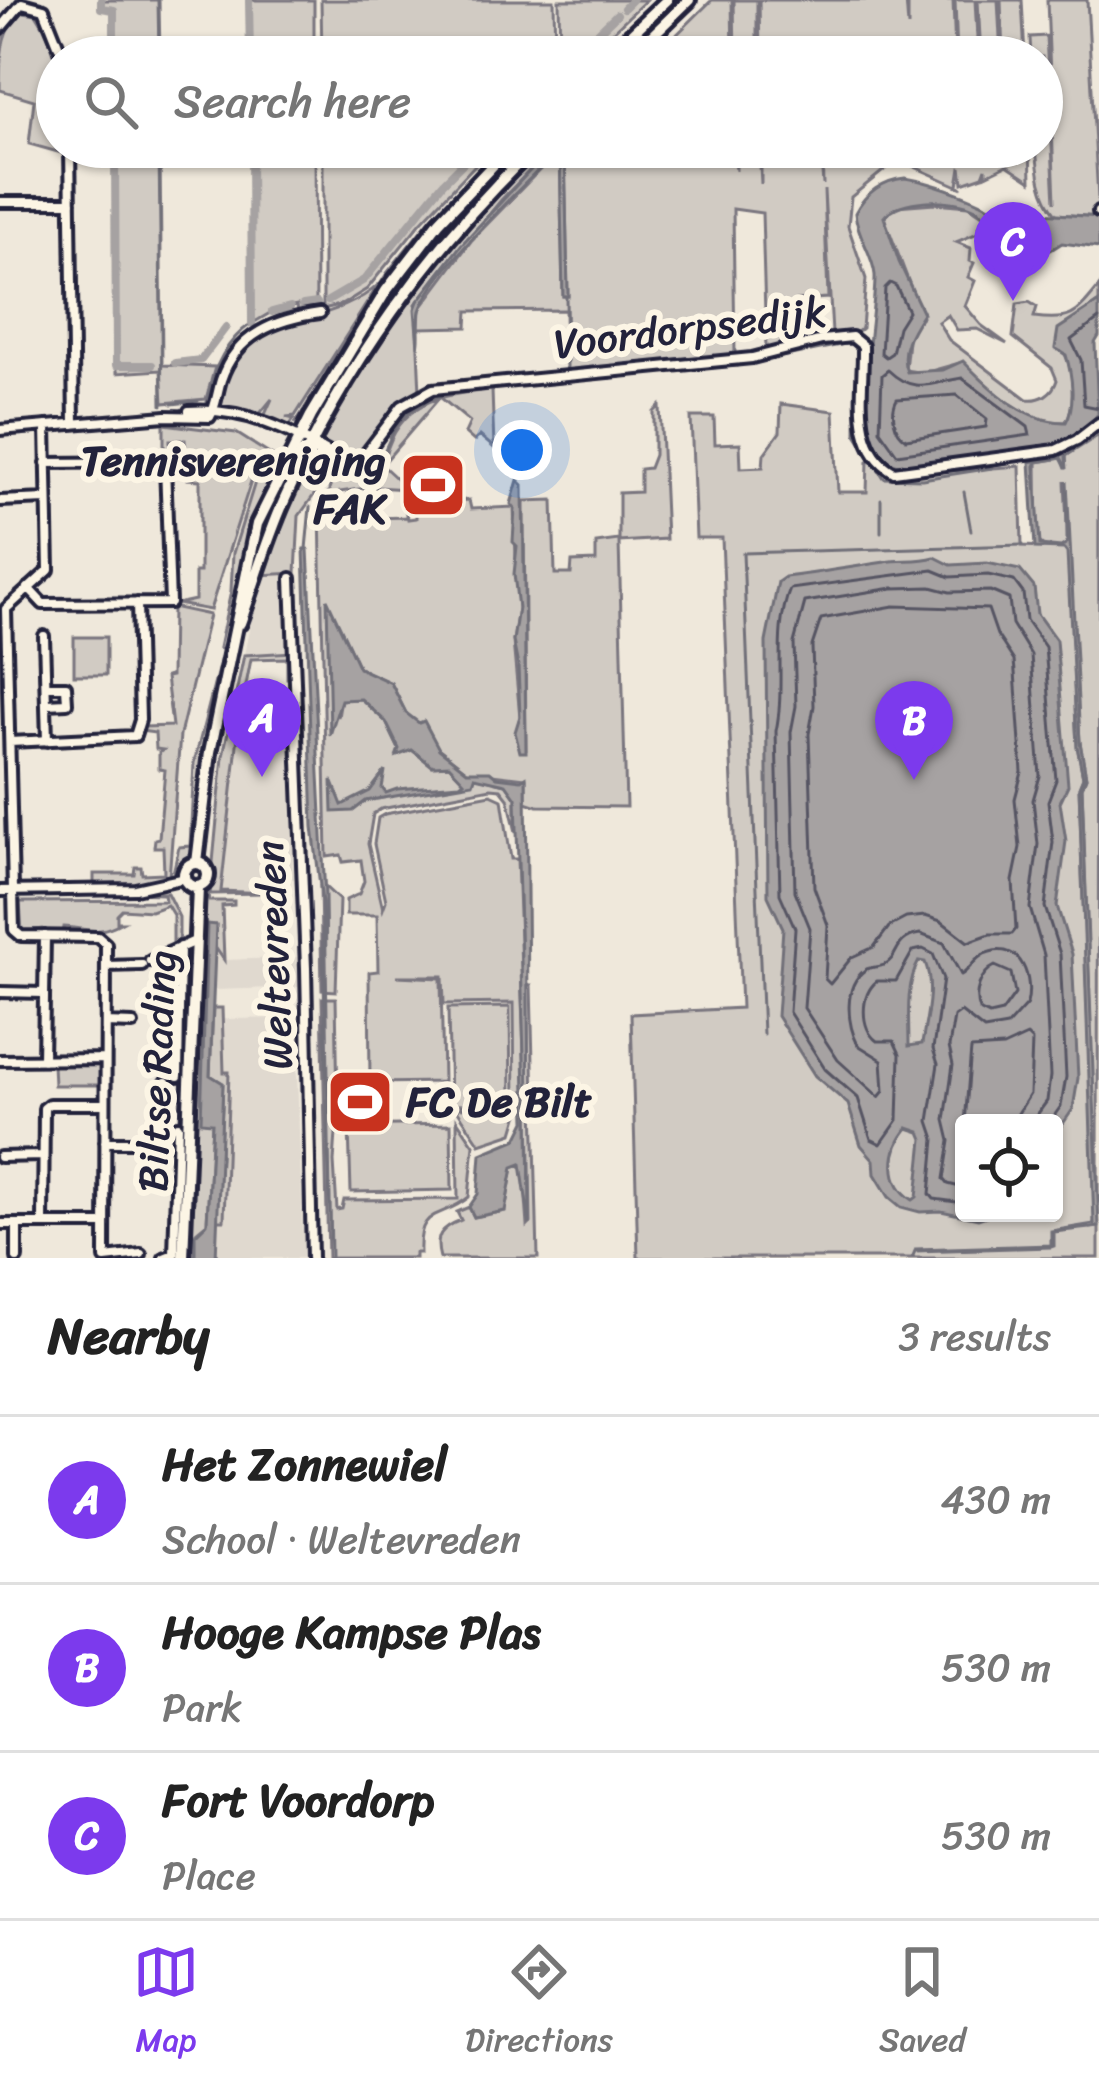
<!DOCTYPE html>
<meta charset="utf-8">
<style>
:root{--surface:#fff;--page:#f6f6f6;--text:#222;--muted:#767676;--line:#e0e0e0;--accent:#7c3aed}
body{margin:0;font-family:Sriracha,sans-serif;background:var(--page);color:var(--text)}
.controls{position:absolute;right:36px;bottom:36px;display:grid;overflow:hidden;border-radius:12px;box-shadow:0 3px 9px #0004}
.controls button{width:108px;height:108px;display:grid;place-items:center;padding:0;border:0;border-bottom:3px solid var(--line);background:var(--surface);color:var(--text);font:60px sans-serif}
.you{position:absolute;left:522px;top:450px;width:42px;height:42px;margin:-30px;border:9px solid #fff;border-radius:50%;background:#1a73e8;box-shadow:0 0 0 18px #1a73e833}
.badge{display:grid;place-items:center;width:78px;height:78px;border-radius:50%;background:var(--accent);color:#fff;font-size:39px;font-weight:700}
.pin{position:absolute;translate:-50% -99px;filter:drop-shadow(0 3px 6px #0008)}
.pin::after{content:'';position:absolute;top:63px;width:42px;height:36px;background:inherit;clip-path:polygon(0 0,100% 0,50% 100%)}
.list{margin:0;padding:0;list-style:none}
h2{display:flex;justify-content:space-between;align-items:center;height:156px;margin:0;padding:0 48px;font-size:51px}
h2 small{font-size:39px;font-weight:400;color:var(--muted)}
.list li{display:grid;grid-template-columns:78px 1fr auto;gap:36px;align-items:center;box-sizing:border-box;height:168px;padding:0 48px;border-top:3px solid var(--line)}
.list b{display:block;font-size:45px;white-space:nowrap}
.list p{margin:0;font-size:39px;white-space:nowrap;color:var(--muted)}
.list em{font-size:39px;font-style:normal;color:var(--muted)}
.icon{flex:none;width:66px;height:66px;fill:none;stroke:currentColor;stroke-width:2;stroke-linecap:round;stroke-linejoin:round}
.map{position:relative;flex:none;width:1099px;height:1258px;overflow:hidden}
.search{position:absolute;background:var(--surface);box-shadow:0 3px 9px #0004;left:36px;right:36px;top:36px;height:132px;display:flex;align-items:center;gap:30px;box-sizing:border-box;padding:0 42px;border-radius:66px;color:var(--muted);font-size:45px}
.sheet{height:660px;background:var(--surface)}
nav{display:flex;justify-content:space-around;align-items:center;box-sizing:border-box;height:168px;border-top:3px solid var(--line);background:var(--surface);font-size:33px;color:var(--muted)}
nav a{display:grid;justify-items:center;gap:6px}
nav .on{color:var(--accent)}
.map>svg:first-child{display:block}
.built{fill:#e0d9cf}
.green{fill:#d1cbc3;stroke:#7a767f;stroke-width:3;fill-rule:evenodd}
.water{fill:#a6a2a2;stroke:#716f79;stroke-width:3;fill-rule:evenodd}
.lines{fill:none;stroke-linecap:round;stroke-linejoin:round}
.shore{stroke:#575564;stroke-width:3}
.stream{stroke:#716f79;stroke-width:3}
.canal{stroke:#a6a2a2;stroke-width:8}
.minor-casing{stroke:#22223b;stroke-width:16}
.major-casing{stroke:#22223b;stroke-width:20}
.minor{stroke:#fcf5e5;stroke-width:8}
.major{stroke:#fcf5e5;stroke-width:10}
.labels{text-anchor:middle;dominant-baseline:central;stroke-width:12;stroke-linejoin:round;paint-order:stroke}
.street-label{font-size:42px;fill:#22223b;stroke:#fcf5e5}
.poi-label{font-size:42px;font-weight:bold;fill:#22223b;stroke:#fcf5e5;text-anchor:end}
</style>
<div class="map">
<svg width="1099" height="1258" viewBox="0 0 1099 1258">
<rect width="100%" height="100%" fill="#efe8db"/>
<filter id="ink" filterUnits="userSpaceOnUse"><feTurbulence type="fractalNoise" baseFrequency=".00833" numOctaves="2"/><feDisplacementMap in="SourceGraphic" scale="24" xChannelSelector="R" yChannelSelector="G"/><feConvolveMatrix kernelMatrix="1 2 1 2 8 2 1 2 1" color-interpolation-filters="sRGB"/></filter>
<g filter="url(#ink)">
<path class="built" d="M296,573L299,640L292,643V652L244,655L260,575Z
M288,692L294,879H262V891L220,892L244,693Z
M215,947L225,960L302,957L303,987L214,990Z
M304,1018V1034L269,1036L270,1054L296,1053L304,1258H216L217,1220L224,1219L229,1073H224L222,1019Z"/>
<path class="green" d="M103,0H159L160,57H112V10L103,6Z
M249,0H314V57H249Z
M321,0H554L555,57H322Z
M559,0H646L593,50L587,42L583,44L590,53L586,57H560Z
M712,0H732L733,57H654Z
M734,0H757V57H735Z
M759,0H906L908,27V0H953L955,57H818V53L816,57H760Z
M955,0H975L978,57H957Z
M978,0H998L1001,57H981Z
M1001,0H1022L1025,57H1003Z
M1047,0H1087L1099,217L1056,214C1040,194 1038,172 1036,147H1042V57H1031L1030,37L1046,36L1055,202Z
M24,12L36,14C65,56 57,97 57,147H65V154L29,144L34,100L0,90C0,61 0,25 24,12Z
M113,147H160L162,365L215,367L206,399L163,403L161,370L117,373Z
M250,147H315L316,311L298,313L297,305L277,309L253,323Z
M323,147H492L421,222L367,289L343,304L323,309Z
M499,147H507L359,324L301,420L295,424L387,273L431,218Z
M519,147H530L480,197L311,435L315,420L387,295L432,234Z
M541,147H552L501,200L416,304L420,393L392,413L364,453L343,458L326,448L321,434C378,327 454,231 541,147Z
M565,147H734L736,171V147H759L761,184V147H820L823,185L822,147H959L960,158L961,147H982L983,159L985,147H1005L1006,156L1007,147H1030L1031,181L1007,165L986,175V168L983,176L963,183L961,167L958,185L962,188L908,164L888,167L851,197L848,226L866,279L862,328L855,334L832,333L824,190L828,298L796,300L795,342L766,349L762,213L733,209L735,354L566,371L565,310L468,311L467,327L419,328L420,309L471,241L560,149L563,296H568Z
M935,203L969,206L990,220L979,227L978,233L956,242L971,248L970,261L974,263L968,277L975,281L965,306L981,325L1007,344L977,329L957,330L948,315L938,322L949,340L1027,399C1041,401 1053,393 1057,380L1052,368L1013,337L1017,304L1029,302L1037,307L1034,317C1072,322 1076,315 1099,287V302L1074,322L1064,352C1074,371 1076,403 1066,422C1024,422 991,390 963,362L924,373L905,370L909,331L922,317L884,217L896,206Z
M379,284L295,416L286,417L294,419L290,425L263,419L272,399L257,417L219,407C224,307 325,335 379,284Z
M492,390L494,448L480,436L474,441L465,433L470,422L440,397L382,465L408,489L375,487L373,475L380,474C379,462 384,458 388,447C406,398 446,394 492,390Z
M781,404L834,411L838,492H867L868,461L874,459L883,470L896,475L1020,466L1022,546L1045,547L1038,541L1037,462L1062,458L1066,469V456L1099,435L1098,1226L1082,787L1086,777L1080,742L1065,481L1077,746L1083,777L1079,787L1095,1220L1092,1228L1099,1227V1258H638L631,1014L741,1008L722,538H696L691,417H714L715,444L740,443L741,468L763,467L764,454L780,432ZM964,1123H1054V1213H964Z
M660,406L666,539L619,542L626,807L538,806L526,802V778L467,771L439,749L406,713L391,683L359,668L328,603L338,717L341,699H361L386,722L399,749L397,754L412,750L432,766L449,765L465,781L474,776L506,784L516,798V832L508,798L501,789L491,788L381,809L373,814L368,844L383,909L386,901L374,844L378,818L385,814L491,794L502,799L511,859H517L526,1108H516L519,1113L513,1133L480,1144L456,1108L515,1106L514,1003L444,1004L443,976H396L441,978L443,1082L370,1083L369,972L378,971L377,915H346V900L359,894L364,881L361,860L343,862L341,855L327,857L320,510L324,509L332,479L362,473L367,479L366,488L340,492L342,519L406,517V506L408,519L416,518V502L469,500L471,509L514,507L518,609L513,641L520,717L516,732L526,751L524,501L553,500L555,574H571L572,562L596,561V543L619,540V493L640,492V469L649,468L654,455V412Z
M164,424L236,433L274,457L252,478L210,610L177,604L195,600V572H200V480L188,479L185,440H170V462H164Z
M277,459L283,464L247,546L213,715L193,859L173,873L179,847L190,846L194,763L223,650L219,648L231,591L233,553L255,482Z
M303,470L320,475L319,488L299,516L296,573L260,575L273,531Z
M172,607L209,615L180,735L169,878L149,884L94,888V874H134L135,867H141L142,874L164,873L163,847H154L155,839L159,838L165,770L159,769V753L163,750L156,749L155,733L141,731L144,727L172,726L166,677L171,676Z
M74,637H106V675H74Z
M292,652L294,678H287V658L251,659L240,717L221,891L266,893L210,894L223,756L244,655Z
M323,885L339,900L336,991L322,990L320,886Z
M94,892L167,893L179,917V942L173,944V915L167,905L151,911L122,909L117,914V922H122C95,937 88,928 64,927L63,933H47L43,929L22,932L20,902L165,901L164,894Z
M202,894H208L209,901H234V905L222,906L224,960L215,947L216,925H207L201,1121L212,1123L207,1223L196,1232L195,1258H189Z
M527,985H531L538,1258H440C434,1236 441,1228 461,1220L457,1212L469,1207L474,1217L505,1211L513,1167L518,1163L524,1171L528,1226L531,1223Z
M322,998H336L338,1104L334,1162L337,1210L342,1209L344,1200L458,1199L457,1120L474,1145L469,1197C441,1220 418,1206 420,1253H415V1258H328Z
M510,1007L511,1104L450,1105L448,1008Z
M213,1008H222L224,1072H229L224,1220H217L223,1083L210,1075Z
M53,1064H101V1085H54Z
M451,1124L452,1190L351,1192L349,1126Z"/>
<path class="water" d="M552,147H565L568,296H563L560,149C528,180 431,274 420,311C417,323 421,337 418,347L415,309L418,301L461,245Z
M905,178C928,181 1001,205 1011,224L1020,228L1041,213L1099,217V248L1062,243L1051,250C1036,247 1018,244 1004,236C993,229 988,216 976,209C954,197 900,197 884,217L899,262L923,313C912,330 898,351 907,372L943,370L963,361C990,389 1025,423 1066,422C1076,404 1072,375 1066,355L1055,348L1058,329L1099,302V336L1095,343L1098,414C1067,459 963,459 911,466C838,470 877,318 875,275C873,254 857,236 855,213C865,193 883,180 905,178Z
M1093,437L1066,456L1067,469L1061,458L1037,462L1035,466L1040,545L1061,547L1067,543V481L1080,742L1086,777L1082,787L1099,1227L1054,1232V1246L1051,1247L915,1251L912,1258L916,1249L1051,1245V1231L1094,1224L1079,787L1083,777L1077,746L1067,553L1064,549L1035,548L1030,462L1062,455Z
M518,480L523,485L526,752H520L515,732L520,716L518,666L513,641L518,608L514,574L517,546L513,542L515,509L511,504Z
M304,549H308L325,897L331,1258L322,903L313,827Z
M935,557L951,565L987,563L1020,570L1034,587L1037,614L1056,640L1068,785L1060,802L1066,841L1057,906L1072,954L1078,1078L1073,1109L1056,1134L1054,1144V1123H964V1213H995L978,1219L941,1211L920,1212L901,1207L889,1197L875,1174L874,1160L861,1145L848,1104L815,1076L777,1016L783,928L768,896L766,642L778,582L785,577C819,573 851,567 885,562C902,559 917,562 935,557ZM919,961L925,962C935,988 926,1018 922,1044L909,1046C909,1018 905,986 919,961ZM908,1128L920,1132L923,1139L917,1197L913,1200C886,1183 890,1149 908,1128Z
M327,599L359,668L391,683L406,713L419,723L424,721L439,749L467,771H490L497,777L521,780L526,777L530,1225L521,1164L513,1167L505,1211L474,1217L469,1207L478,1194L481,1154L517,1139L526,1121L516,798L506,784L475,777L473,783L366,801L353,811L333,812L332,780L342,805L370,791L385,771L382,788L386,793L397,789L460,784L464,781L449,765L433,766L412,750L397,756L399,749L386,722L361,699L341,700L330,735Z
M207,924L216,925L210,1075L223,1083L216,1258H195V1235L207,1223L212,1123L201,1122Z"/>
<g class="lines">
<path class="shore" d="M890,283L896,286L908,311L898,327L892,353L886,357L881,353L885,288Z
M1099,319L1071,340L1081,360L1084,405L1099,408
M888,370C914,395 930,383 962,378L1028,427L1030,435L897,454L880,430L882,375Z
M957,395L987,419L986,427L906,439C894,432 890,412 897,399Z
M894,606L988,609L997,635L1014,661L1015,672L1022,772L1015,799L1020,847L1013,881L1016,929L1012,934H990L968,942L941,921L925,916L906,918L889,927L874,947L852,957L830,984L825,979L828,925L814,887L809,734L814,706L812,646L821,619Z
M995,966L1011,973L1015,994L1002,1012L989,1015L979,1010C973,994 980,973 995,966Z
M965,1123L971,1049L1003,1047L1027,1036L1032,1041L1030,1094L1012,1123
M964,1188L948,1184L944,1179L950,1141L945,1120L953,1065L949,1047L954,1017L961,1012L984,1030L1007,1026L1027,1004C1033,980 1023,943 990,952C976,955 971,969 961,975L944,943L920,934C892,939 901,956 884,965C878,968 871,966 865,970C843,986 847,1024 858,1045L882,1060L884,1091L879,1097L838,1060L804,1008L810,928L795,891L791,732L796,706L794,643L805,602L893,588L931,587L950,592L990,591L1009,599L1012,624L1031,655L1040,776L1033,800L1038,844L1030,908L1044,955L1050,1076L1047,1101L1031,1123
M964,1203L934,1199L930,1194L935,1139L929,1121L938,1064L933,1049L943,979L933,954L923,949L913,951L896,981H877C860,995 860,1028 877,1041H894L900,1054L898,1120L881,1144L871,1139L858,1098L825,1069L789,1012L795,928L780,894L776,731C786,684 772,633 790,589L933,570L950,577L988,575L1014,581L1023,593L1026,620L1045,647L1056,780L1048,801L1053,842L1045,907L1060,954L1066,1077L1061,1106L1049,1123"/>
<path class="stream" d="M158,0L159,57
M159,147L162,405
M182,155L241,158
M149,158L172,156
M114,160L141,159
M249,160L251,161
M566,296L567,367
M663,371L736,366L850,343L857,350L856,434L884,478L922,479L992,468
M610,378L636,375
M207,402C212,370 224,342 252,323
M172,404L198,401
M381,474C378,460 385,451 390,438C415,380 499,387 552,383
M964,492L971,531
M881,499V532
M306,549L310,507
M763,1034L743,553L1023,545"/>
<path class="canal" d="M101,0V8L114,10V57
M249,0L250,57
M624,8L632,0
M590,40L617,14
M572,57L583,46
M115,147L116,365H152
M251,147L252,323
M328,301L364,280L443,183L476,150
M303,305L317,303
M272,312L290,307
M175,363L201,360L226,327"/>
<defs>
<path id="minor" d="M0,29L22,3L44,9L63,57
M70,147L74,424
M0,202H71
M1098,212H1099
M189,411C245,407 291,431 338,458
M46,426L49,570L6,609L14,930L21,936L98,937L106,944L105,1258L141,1254
M0,430L166,416L210,417C216,406 217,393 221,380C236,334 277,319 320,313
M308,450L339,461L363,457L402,406L433,389L752,358L822,340L852,337L863,346C864,390 850,447 894,472L1056,450L1077,440L1099,423
M0,501L46,499
M291,578L306,968L312,1258
M28,588L43,604L170,603L165,465L161,462L46,463
M44,636L47,741
M46,686H66L67,703L47,704
M10,742L135,736L140,720L137,603
M0,891L135,889L185,878
M150,961L195,941
M106,966L142,965
M0,992L44,993
M106,1023L133,1024
M0,1060L105,1059
M43,1060L45,936
M178,1076L180,947
M166,1082L167,1128
M151,1136L171,1127
M105,1142H138
M0,1157L42,1156
M43,1223L44,1108L49,1104H105
M0,1224H105
M17,1258V1224
M164,1258L174,1254L178,1126"/>
<path id="major" d="M607,57L667,0
M630,57L689,0
M240,623C255,582 266,541 284,501C342,369 431,246 535,147
M197,863L210,752L257,524L311,416L386,291L439,222L510,147
M184 875a12 12 0 1 1 24 0a12 12 0 1 1-24 0Z
M183,1258L198,887"/>
</defs>
<use href="#minor" class="minor-casing"/>
<use href="#major" class="major-casing"/>
<use href="#minor" class="minor"/>
<use href="#major" class="major"/>
</g>
</g>
<defs>
<symbol id="stadium-square" viewBox="-11 -11 22 22"><rect x="-9" y="-9" width="18" height="18" rx="4" fill="#c8321e" stroke="#fcf5e5"/><path d="M0-5a6.5 5 0 1 0 0 10a6.5 5 0 1 0 0-10ZM-3.5-1.8h7v3.6h-7Z" fill="#fff"/></symbol>
</defs>
<g fill-rule="evenodd">
<use href="#stadium-square" x="395" y="447" width="76" height="76"/>
<use href="#stadium-square" x="322" y="1064" width="76" height="76"/>
</g>
<g class="labels">
<g class="street-label">
<text transform="translate(690 328) rotate(-7)">Voordorpsedijk</text>
<text transform="translate(274 955) rotate(-92)">Weltevreden</text>
<text transform="translate(157 1071) rotate(-88)">Biltse Rading</text>
</g>
<g class="poi-label">
<text x="386" y="461">Tennisvereniging<tspan x="386" dy="48">FAK</tspan></text>
<text x="406" y="1102" text-anchor="start">FC De Bilt</text>
</g>
</g>
</svg>
<div class="controls">
<button><svg class="icon" aria-label="locate" viewBox="0 0 24 24"><circle cx="12" cy="12" r="6"/><path d="M12 2v4M12 18v4M2 12h4M18 12h4"/></svg></button>
</div>
<div class="you"></div>
<div class="pin badge" style="left:262px;top:777px">A</div>
<div class="pin badge" style="left:914px;top:780px">B</div>
<div class="pin badge" style="left:1013px;top:301px">C</div>
<div class="search"><svg class="icon" aria-label="search" viewBox="0 0 24 24"><circle cx="10" cy="10" r="6"/><path d="M15 15l6 6"/></svg>Search here</div>
</div>
<section class="sheet">
<h2>Nearby<small>3 results</small></h2>
<ul class="list">
<li><span class="badge">A</span><div><b>Het Zonnewiel</b><p>School · Weltevreden</p></div><em>430 m</em></li>
<li><span class="badge">B</span><div><b>Hooge Kampse Plas</b><p>Park</p></div><em>530 m</em></li>
<li><span class="badge">C</span><div><b>Fort Voordorp</b><p>Place</p></div><em>530 m</em></li>
</ul>
</section>
<nav>
<a class="on"><svg class="icon" aria-label="map" viewBox="0 0 24 24"><path d="M3 6l6-2 6 2 6-2v14l-6 2-6-2-6 2zM9 4v14M15 6v14"/></svg>Map</a>
<a><svg class="icon" aria-label="directions" viewBox="0 0 24 24"><path d="M12 3l9 9-9 9-9-9zM9 14v-3h6M13 9l2 2-2 2"/></svg>Directions</a>
<a><svg class="icon" aria-label="saved" viewBox="0 0 24 24"><path d="M7 4h10v16l-5-4-5 4z"/></svg>Saved</a>
</nav>
